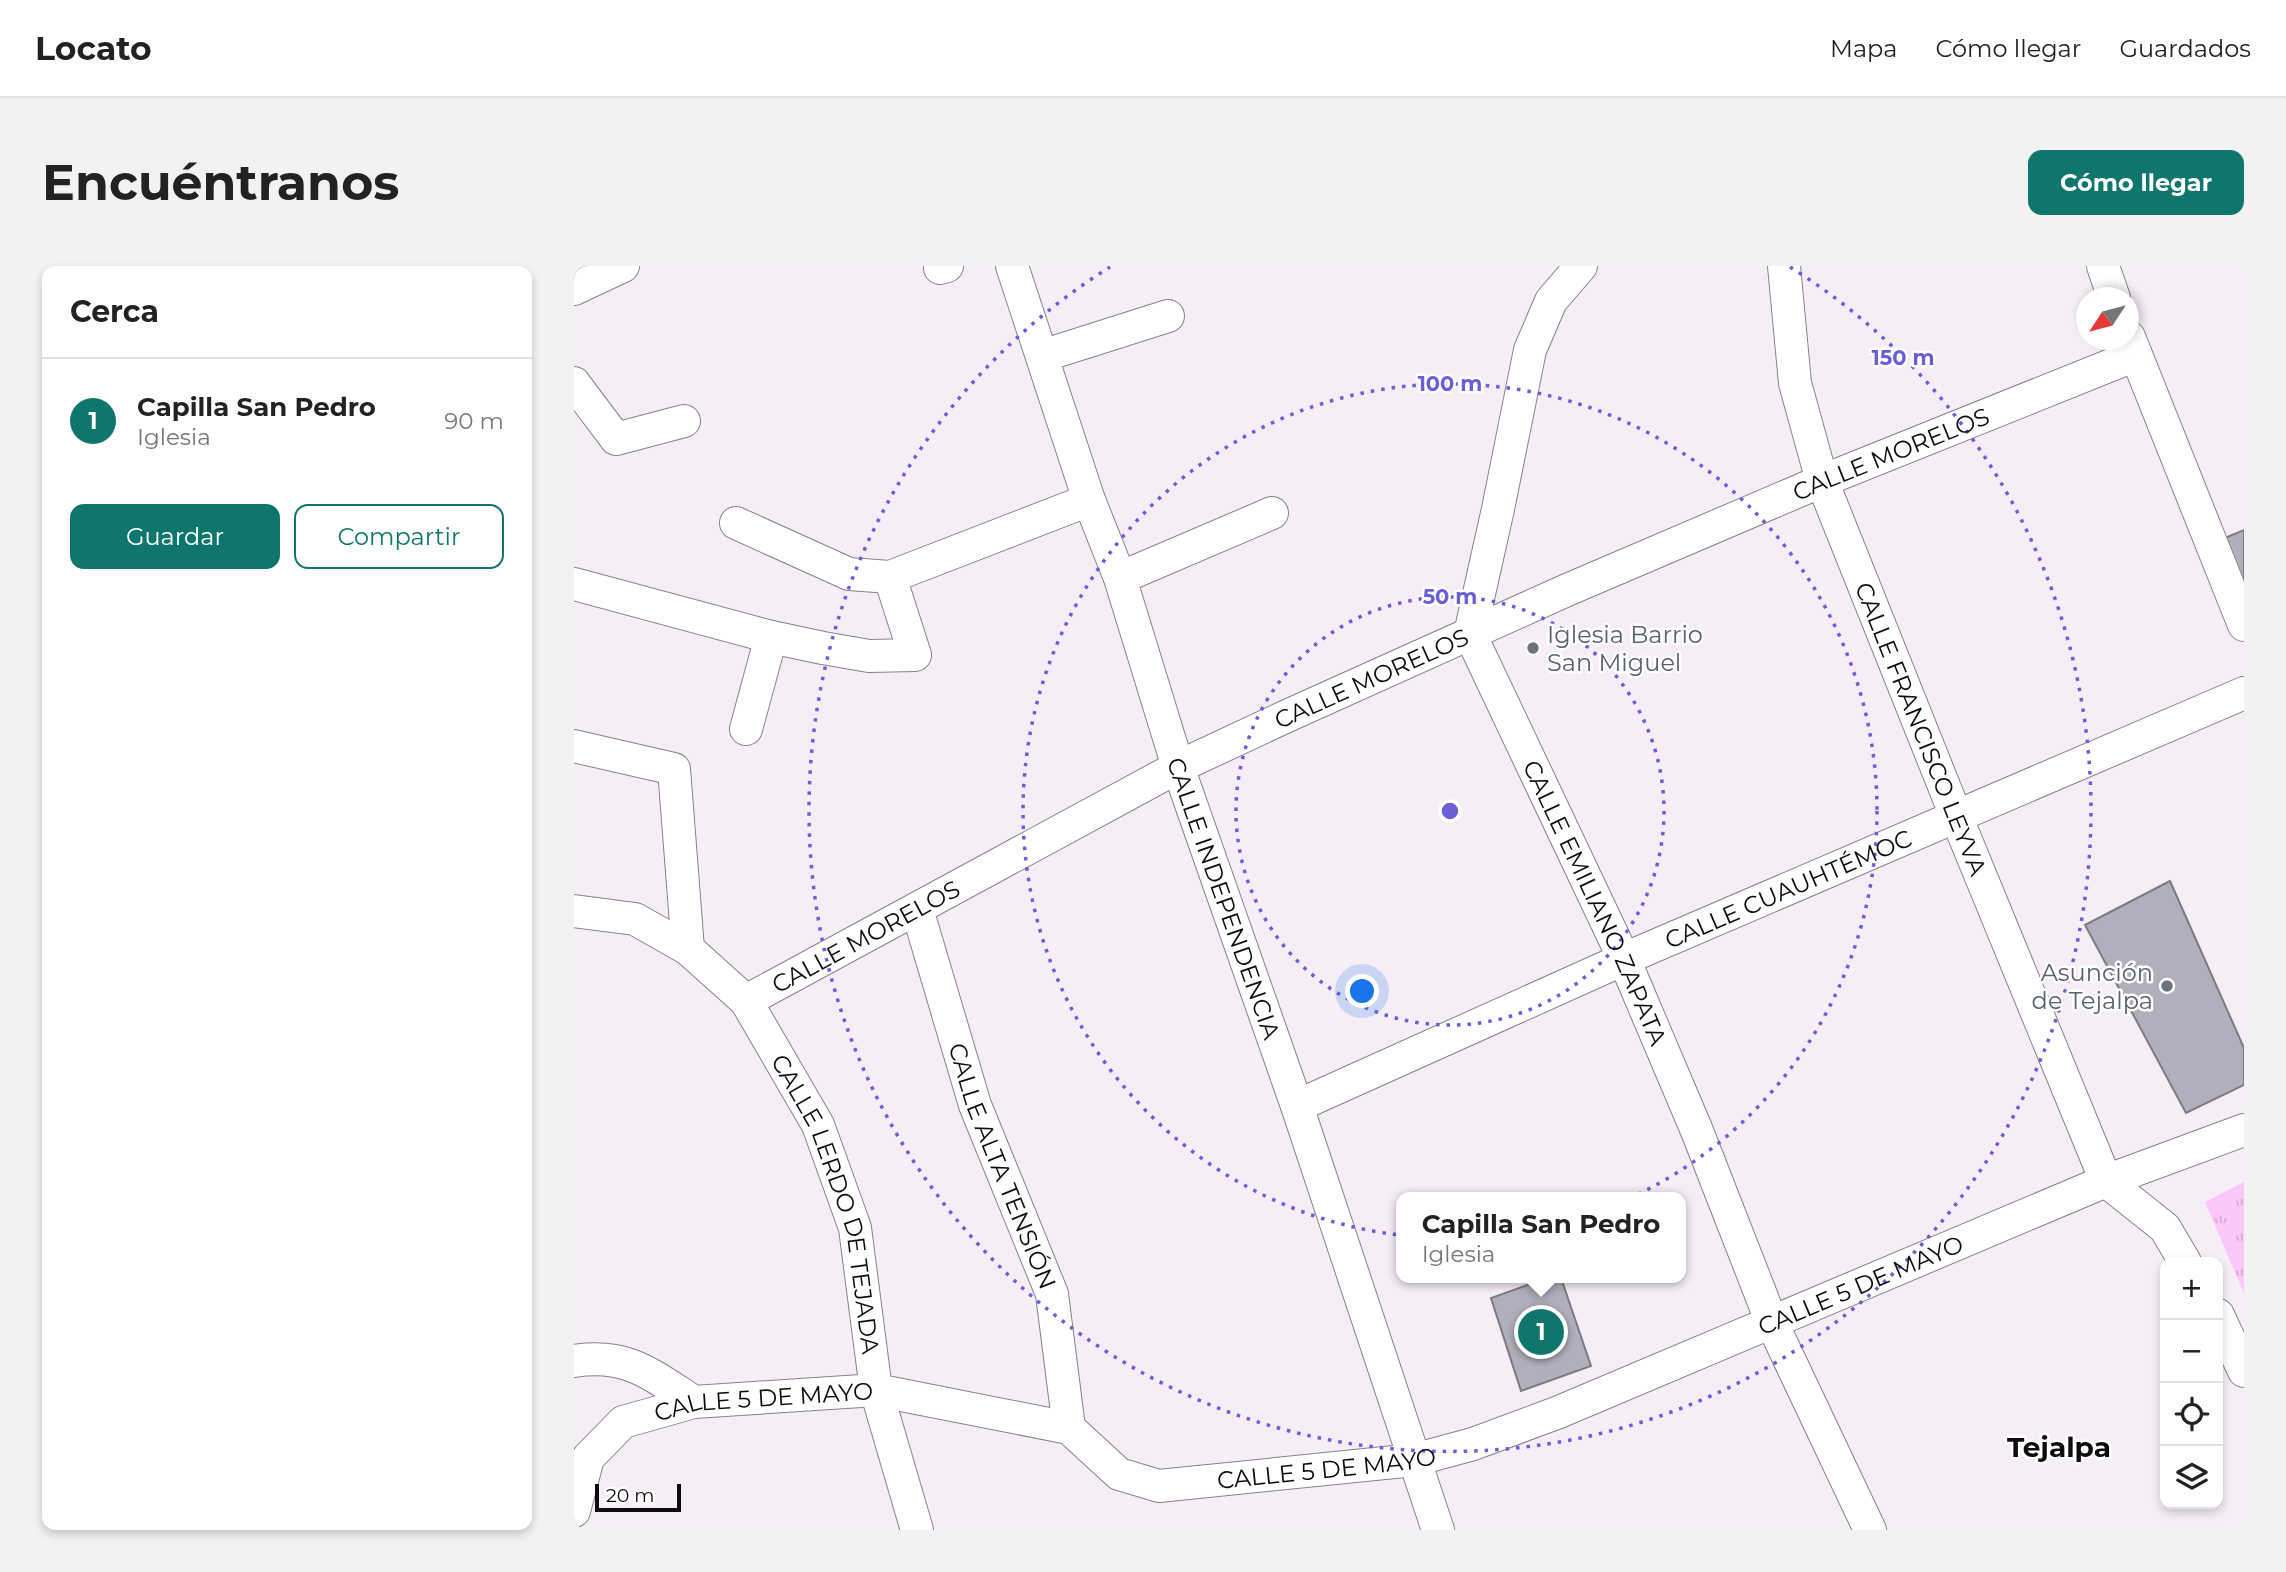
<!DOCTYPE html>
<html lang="es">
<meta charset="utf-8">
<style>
:root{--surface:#fff;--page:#f2f2f2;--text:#222;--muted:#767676;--line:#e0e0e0;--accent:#0f766e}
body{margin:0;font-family:Montserrat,sans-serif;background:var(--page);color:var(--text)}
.controls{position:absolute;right:21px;bottom:21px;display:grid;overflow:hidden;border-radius:14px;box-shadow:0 4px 10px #0003}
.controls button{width:63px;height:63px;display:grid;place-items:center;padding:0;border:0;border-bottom:2px solid var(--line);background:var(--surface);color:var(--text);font:35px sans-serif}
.compass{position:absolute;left:1502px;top:21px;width:63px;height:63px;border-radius:50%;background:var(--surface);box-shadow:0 4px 10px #0003;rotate:234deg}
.scale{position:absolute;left:21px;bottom:18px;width:86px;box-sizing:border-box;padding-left:7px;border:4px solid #0e0b0e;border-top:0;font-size:19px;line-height:24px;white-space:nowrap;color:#0e0b0e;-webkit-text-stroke:5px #fff;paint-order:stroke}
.you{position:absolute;left:789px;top:726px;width:24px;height:24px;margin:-18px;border:5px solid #fff;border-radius:50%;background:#1a73e8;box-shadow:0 0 0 10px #1a73e833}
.badge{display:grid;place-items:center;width:46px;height:46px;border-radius:50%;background:var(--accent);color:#fff;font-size:23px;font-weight:700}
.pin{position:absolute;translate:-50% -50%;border:4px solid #fff;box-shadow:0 2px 7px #0006}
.popup{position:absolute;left:822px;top:926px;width:290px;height:91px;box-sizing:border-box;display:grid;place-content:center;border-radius:14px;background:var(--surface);filter:drop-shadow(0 2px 5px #0005);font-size:23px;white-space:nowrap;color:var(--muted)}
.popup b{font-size:26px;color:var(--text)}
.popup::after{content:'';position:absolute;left:50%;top:100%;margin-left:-14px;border:14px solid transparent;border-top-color:var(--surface)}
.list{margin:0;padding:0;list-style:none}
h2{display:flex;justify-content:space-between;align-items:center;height:91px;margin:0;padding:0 28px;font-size:30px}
h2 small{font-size:23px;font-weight:400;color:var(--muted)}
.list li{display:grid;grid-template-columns:46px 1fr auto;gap:21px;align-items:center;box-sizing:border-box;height:126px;padding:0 28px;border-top:2px solid var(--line)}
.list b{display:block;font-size:26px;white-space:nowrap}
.list p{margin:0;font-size:23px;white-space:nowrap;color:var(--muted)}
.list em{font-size:23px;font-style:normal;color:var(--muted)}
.actions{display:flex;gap:14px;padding:21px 28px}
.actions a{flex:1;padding:16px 0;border:2px solid var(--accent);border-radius:14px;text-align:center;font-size:24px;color:var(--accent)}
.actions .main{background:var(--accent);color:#fff}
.icon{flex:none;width:38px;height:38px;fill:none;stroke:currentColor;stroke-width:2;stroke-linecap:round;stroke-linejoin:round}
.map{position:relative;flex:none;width:1670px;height:1264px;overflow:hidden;border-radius:14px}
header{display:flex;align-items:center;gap:42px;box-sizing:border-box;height:98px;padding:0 35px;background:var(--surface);border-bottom:2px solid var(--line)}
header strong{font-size:33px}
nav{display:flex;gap:38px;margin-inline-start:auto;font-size:24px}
.intro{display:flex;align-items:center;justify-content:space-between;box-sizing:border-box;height:168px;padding:0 42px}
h1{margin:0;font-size:49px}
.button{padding:18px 32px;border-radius:14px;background:var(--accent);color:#fff;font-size:24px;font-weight:700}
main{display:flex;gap:42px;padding:0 42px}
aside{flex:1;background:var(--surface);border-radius:14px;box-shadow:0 4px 10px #0003}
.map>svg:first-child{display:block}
.grass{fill:url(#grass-tufts)}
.building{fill:#b1afbb;stroke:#7c7a85;stroke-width:2}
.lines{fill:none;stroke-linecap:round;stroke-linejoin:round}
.minor-casing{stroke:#898189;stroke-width:34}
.minor{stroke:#fff;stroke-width:32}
.ring{fill:none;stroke:#6b5ed7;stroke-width:3.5;stroke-dasharray:3.5 7}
.worship-dot{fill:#6b7280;stroke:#fff;stroke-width:2.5}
.labels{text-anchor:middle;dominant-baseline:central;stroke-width:5;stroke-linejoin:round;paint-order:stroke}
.street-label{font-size:24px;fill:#0e0b0e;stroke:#fff}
.worship-label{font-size:24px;fill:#5b616d;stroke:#fff;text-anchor:start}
.quarter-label{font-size:28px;font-weight:bold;fill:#0e0b0e;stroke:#fff}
.centre{fill:#6b5ed7;stroke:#fff;stroke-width:3.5}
.ring-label{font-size:21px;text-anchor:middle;font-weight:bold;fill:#6b5ed7;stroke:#fff;stroke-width:5;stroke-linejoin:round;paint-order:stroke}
</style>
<header>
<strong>Locato</strong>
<nav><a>Mapa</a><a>Cómo llegar</a><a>Guardados</a></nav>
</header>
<div class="intro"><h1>Encuéntranos</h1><a class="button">Cómo llegar</a></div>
<main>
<aside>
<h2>Cerca<small></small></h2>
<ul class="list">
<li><span class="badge">1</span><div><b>Capilla San Pedro</b><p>Iglesia</p></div><em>90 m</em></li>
</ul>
<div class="actions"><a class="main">Guardar</a><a>Compartir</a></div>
</aside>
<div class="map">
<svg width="1670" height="1264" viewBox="0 0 1670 1264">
<defs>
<pattern id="grass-tufts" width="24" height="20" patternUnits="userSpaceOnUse" patternTransform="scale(1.75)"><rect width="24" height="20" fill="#f9c8f9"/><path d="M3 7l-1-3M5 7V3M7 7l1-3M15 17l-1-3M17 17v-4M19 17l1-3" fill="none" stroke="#d4aad4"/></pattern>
</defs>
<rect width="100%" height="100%" fill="#f7edf7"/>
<path class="grass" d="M1670,916V1028L1631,936Z"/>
<path class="building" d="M1670,264V330L1646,274Z
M1596,615L1670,782V819L1612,847L1511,659Z
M973,1012H987L1017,1100L947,1125L917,1032Z"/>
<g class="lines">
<defs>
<g id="minor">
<path id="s1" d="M438,0L515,234L546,312L604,501L723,840L864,1264"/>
<path id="s2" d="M1007,0L977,35L956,84L924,243L896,368L1050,693L1123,865L1198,1057L1296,1264"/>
<path id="s3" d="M1210,0L1221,117L1248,215L1382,550L1532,915L1591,962L1611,996"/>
<path d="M1529,0L1540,32"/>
<path d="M366,2L373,0"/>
<path d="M0,23L49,0"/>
<path d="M1555,71L1670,359"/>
<path d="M468,90L594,50"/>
<path d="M0,117L42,173L110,155"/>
<path d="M162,257L275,308L316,311L515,234"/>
<path d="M546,312L698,247"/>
<path d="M0,318L197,371L249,382L295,390L341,389L316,311"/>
<path d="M172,463L197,371"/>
<path d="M0,480L100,503L114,683"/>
<path id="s4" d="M343,643L401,839L478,1028L495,1162"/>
<path id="s5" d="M0,645L61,653L114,683L172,735L244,859L281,962L302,1124L343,1264"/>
<path id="s6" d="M172,735L604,501L713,450L993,324L1248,215L1562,89"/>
<path id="s7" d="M723,840L1050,693L1670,427"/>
<path d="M1644,1049L1670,1105"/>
<path d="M0,1095C54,1087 76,1108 120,1136"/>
<path id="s8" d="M0,1245L14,1192L49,1156L120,1136L302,1124L495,1162L545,1208L585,1220L840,1194L899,1178L985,1146L1532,915L1670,864"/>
</g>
</defs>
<use href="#minor" class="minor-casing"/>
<use href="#minor" class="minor"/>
</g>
<g class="ring">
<circle cx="876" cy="545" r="214"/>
<circle cx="876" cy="545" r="427"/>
<path d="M1216 1A641 641 0 1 1 536 1"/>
</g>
<g class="worship-dot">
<circle cx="959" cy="382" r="7"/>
<circle cx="1593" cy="720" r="7"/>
</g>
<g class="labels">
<g class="street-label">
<text stroke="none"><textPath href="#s6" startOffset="1270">CALLE MORELOS</textPath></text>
<text stroke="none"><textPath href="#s6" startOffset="704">CALLE MORELOS</textPath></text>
<text stroke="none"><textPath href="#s3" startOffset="486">CALLE FRANCISCO LEYVA</textPath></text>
<text stroke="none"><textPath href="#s7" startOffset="537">CALLE CUAUHTÉMOC</textPath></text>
<text stroke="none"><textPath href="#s1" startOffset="667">CALLE INDEPENDENCIA</textPath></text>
<text stroke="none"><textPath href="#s2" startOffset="686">CALLE EMILIANO ZAPATA</textPath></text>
<text stroke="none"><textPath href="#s6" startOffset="136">CALLE MORELOS</textPath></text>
<text stroke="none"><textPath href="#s4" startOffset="271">CALLE ALTA TENSIÓN</textPath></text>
<text stroke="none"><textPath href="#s5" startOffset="422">CALLE LERDO DE TEJADA</textPath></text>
<text stroke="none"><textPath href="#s8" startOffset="1404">CALLE 5 DE MAYO</textPath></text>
<text stroke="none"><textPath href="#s8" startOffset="248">CALLE 5 DE MAYO</textPath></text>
<text stroke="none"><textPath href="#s8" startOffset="836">CALLE 5 DE MAYO</textPath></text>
</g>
<g class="worship-label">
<text x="973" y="368">Iglesia Barrio<tspan x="973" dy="28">San Miguel</tspan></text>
<text x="1579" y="706" text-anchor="end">Asunción<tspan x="1579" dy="28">de Tejalpa</tspan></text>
</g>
<g class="quarter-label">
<text x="1485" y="1181">Tejalpa</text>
</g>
</g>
<circle cx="876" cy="545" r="10" class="centre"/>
<g class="ring-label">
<text x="1329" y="99">150 m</text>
<text x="876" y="125">100 m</text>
<text x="876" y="338">50 m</text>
</g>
</svg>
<div class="controls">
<button>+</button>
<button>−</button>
<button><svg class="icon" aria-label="locate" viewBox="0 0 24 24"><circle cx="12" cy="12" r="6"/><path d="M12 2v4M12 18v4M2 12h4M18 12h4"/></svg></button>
<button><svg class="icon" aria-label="layers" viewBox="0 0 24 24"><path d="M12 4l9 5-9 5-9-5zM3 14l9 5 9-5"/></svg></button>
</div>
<svg class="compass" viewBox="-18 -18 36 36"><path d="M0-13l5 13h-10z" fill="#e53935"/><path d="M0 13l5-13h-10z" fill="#767676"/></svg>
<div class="scale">20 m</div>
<div class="you"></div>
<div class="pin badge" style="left:967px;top:1066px">1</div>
<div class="popup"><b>Capilla San Pedro</b>Iglesia</div>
</div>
</main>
